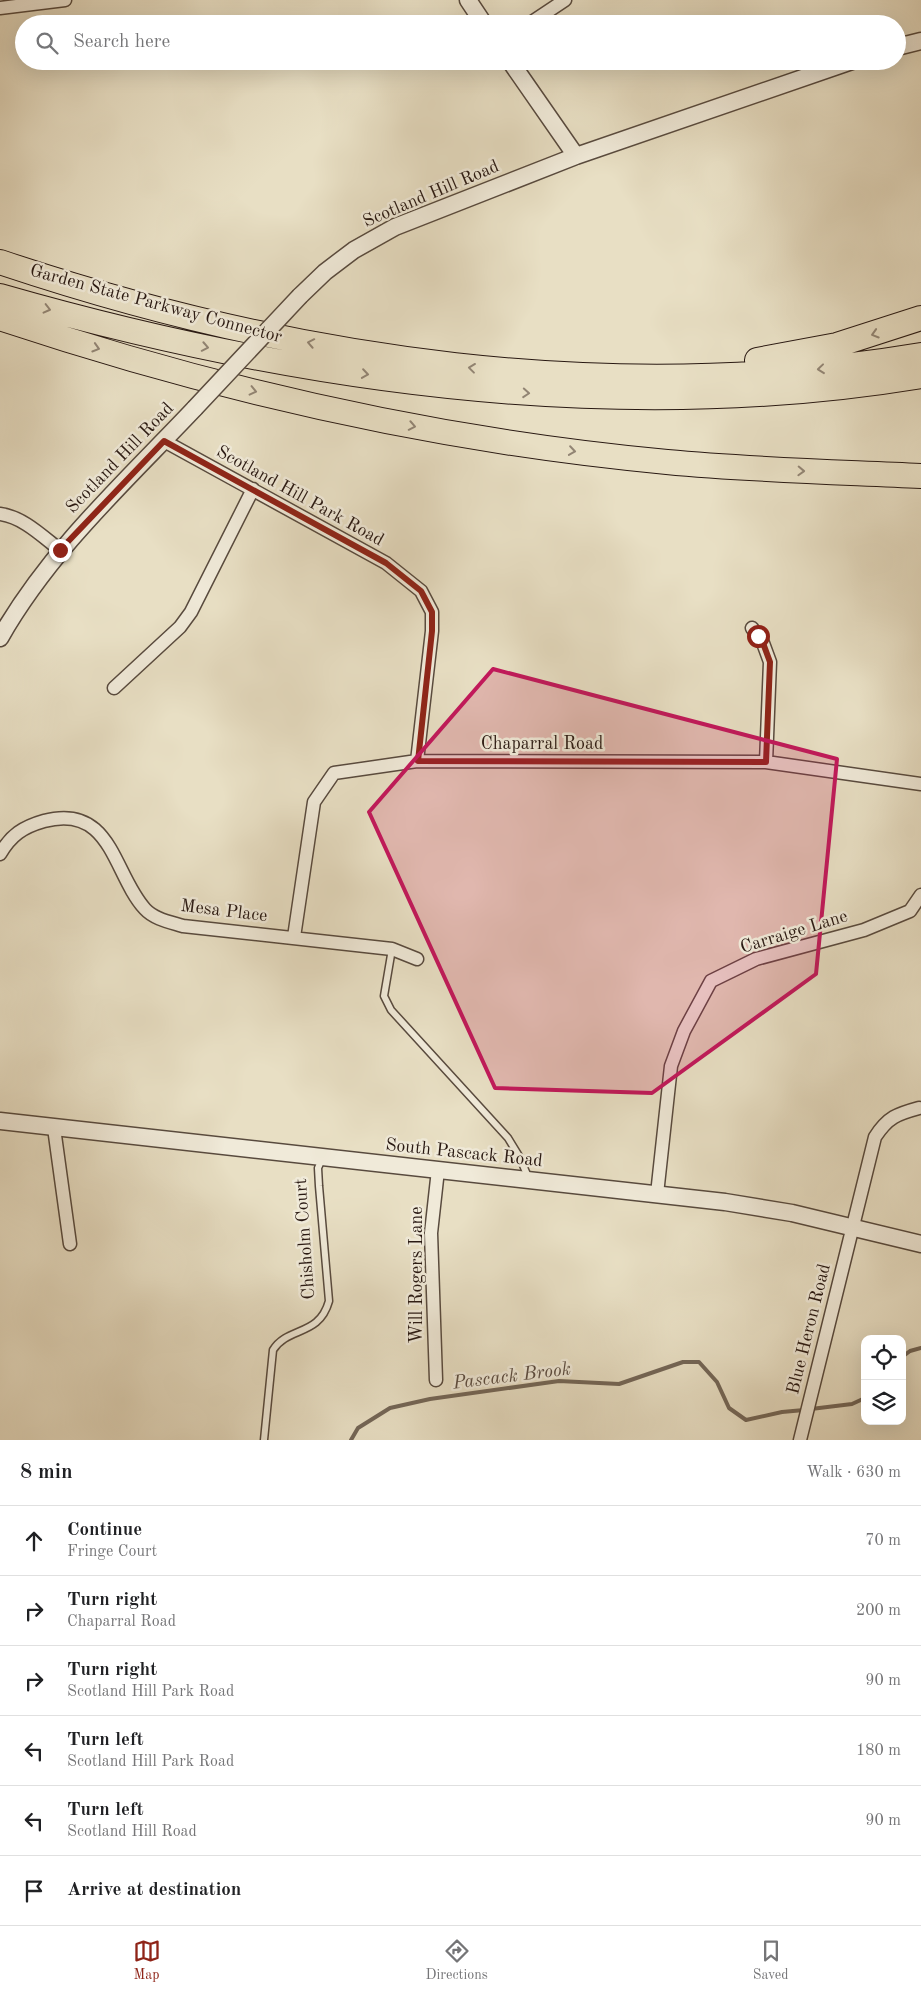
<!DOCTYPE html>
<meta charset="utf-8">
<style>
:root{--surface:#fff;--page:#f6f6f6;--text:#202124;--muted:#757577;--line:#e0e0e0;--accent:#8f2418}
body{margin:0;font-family:"Old Standard TT",serif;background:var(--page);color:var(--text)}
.controls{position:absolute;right:15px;bottom:15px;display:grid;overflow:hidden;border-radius:10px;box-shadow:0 5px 20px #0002}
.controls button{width:45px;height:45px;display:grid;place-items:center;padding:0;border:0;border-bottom:1px solid var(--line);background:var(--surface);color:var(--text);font:25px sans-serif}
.stop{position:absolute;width:15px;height:15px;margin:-11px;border:4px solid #8f2418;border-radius:50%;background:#fff}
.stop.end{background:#8f2418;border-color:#fff;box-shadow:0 1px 5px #0008}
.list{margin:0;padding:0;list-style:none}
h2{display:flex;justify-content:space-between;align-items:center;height:65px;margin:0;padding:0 20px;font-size:21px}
h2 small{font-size:16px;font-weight:400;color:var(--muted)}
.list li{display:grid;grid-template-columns:32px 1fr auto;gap:15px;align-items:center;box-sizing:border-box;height:70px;padding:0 20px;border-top:1px solid var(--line)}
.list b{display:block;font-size:19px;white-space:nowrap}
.list p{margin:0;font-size:16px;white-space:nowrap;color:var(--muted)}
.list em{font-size:16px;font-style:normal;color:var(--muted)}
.icon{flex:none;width:28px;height:28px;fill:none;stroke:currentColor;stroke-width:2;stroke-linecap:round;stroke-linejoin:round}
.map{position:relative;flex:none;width:921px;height:1440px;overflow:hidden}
.search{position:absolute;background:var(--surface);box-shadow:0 5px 20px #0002;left:15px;right:15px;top:15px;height:55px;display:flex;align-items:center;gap:12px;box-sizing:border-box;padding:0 18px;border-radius:28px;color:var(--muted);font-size:19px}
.sheet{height:485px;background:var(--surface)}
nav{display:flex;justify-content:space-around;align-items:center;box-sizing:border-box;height:70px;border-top:1px solid var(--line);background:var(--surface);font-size:14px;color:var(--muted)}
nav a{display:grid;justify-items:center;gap:2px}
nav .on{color:var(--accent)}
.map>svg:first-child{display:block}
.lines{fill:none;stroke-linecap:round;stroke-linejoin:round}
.stream{stroke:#746758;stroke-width:4}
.service-casing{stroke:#584a3e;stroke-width:9}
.minor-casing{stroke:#584a3e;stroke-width:15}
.tertiary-casing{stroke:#584a3e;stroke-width:19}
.motorway-casing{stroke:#281812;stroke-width:26}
.service{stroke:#f0ead9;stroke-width:6}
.minor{stroke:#f0ead9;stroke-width:12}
.tertiary{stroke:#f0ead9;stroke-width:16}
.motorway{stroke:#e8dfc4;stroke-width:24}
.tertiary-bridge-casing{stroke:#584a3e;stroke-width:19;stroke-linecap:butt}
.tertiary-bridge{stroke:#f0ead9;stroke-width:16}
.oneway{stroke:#928574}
.route{stroke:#8f2418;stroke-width:6}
.marked{fill:#c2185b;fill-opacity:0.2;stroke:#c2185b;stroke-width:4;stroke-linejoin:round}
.labels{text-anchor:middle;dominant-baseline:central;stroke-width:5;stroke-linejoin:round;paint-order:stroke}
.street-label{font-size:18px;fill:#281812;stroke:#f0ead9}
.water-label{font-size:19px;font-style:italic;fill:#5b4c41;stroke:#f0ead9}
</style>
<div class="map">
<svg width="921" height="1440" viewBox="0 0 921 1440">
<rect width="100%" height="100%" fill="#e8dfc4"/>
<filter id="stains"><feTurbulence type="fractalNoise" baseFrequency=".004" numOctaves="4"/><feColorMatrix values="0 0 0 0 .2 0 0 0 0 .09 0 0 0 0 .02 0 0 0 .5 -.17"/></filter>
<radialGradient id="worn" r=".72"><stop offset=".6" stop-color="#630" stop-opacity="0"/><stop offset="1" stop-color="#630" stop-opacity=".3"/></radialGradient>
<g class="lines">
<path class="stream" d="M902,1357L910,1351L921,1348
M811,1409L852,1404L865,1398
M351,1440L358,1428L390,1408L430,1399L559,1381L619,1384L683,1362H699L717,1382L729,1408L746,1420L782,1412L804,1410"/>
<defs>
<path id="service" d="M392,949L384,996L391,1010L508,1138L519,1156L529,1179
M264,1440L273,1350C288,1326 319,1337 329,1301L319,1186L318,1168L322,1159"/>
<path id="minor" d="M0,8L65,0
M529,24L565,0
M164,441L386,563L421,591L432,612V631L417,761
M0,514C23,517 42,536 60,550
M752,628L763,643L770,662L766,762
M114,688L180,627L191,612L253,489
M0,854C11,835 23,827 44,821C112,803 113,874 145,909C154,919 170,922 183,926L392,949L417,959
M294,937L314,802L334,773L417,761L766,762L921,784
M54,1128L70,1244
M657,1194L671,1066L684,1031L711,981L756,959L864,930L910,911L921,895
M436,1380L431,1233L438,1170
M800,1440L875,1137C888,1117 897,1114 919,1108"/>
<path id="tertiary" d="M468,0L484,24
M897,47L921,41
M510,61L576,156
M300,296L325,272L354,250L395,227L576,156L852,61
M0,638C50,550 126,481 195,408
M0,1121L725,1202L792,1213L921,1244"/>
<path id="motorway" d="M0,262C295,361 612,407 921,355
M0,296C296,381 614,427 921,376
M0,318C216,390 440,441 667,462C751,470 836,472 921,476
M757,360L837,345L921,318"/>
</defs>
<use href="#service" class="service-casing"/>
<use href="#minor" class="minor-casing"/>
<use href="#tertiary" class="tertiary-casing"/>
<use href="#motorway" class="motorway-casing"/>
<use href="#service" class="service"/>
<use href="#minor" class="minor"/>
<use href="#tertiary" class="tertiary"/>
<use href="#motorway" class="motorway"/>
<defs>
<path id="tertiary-bridge" d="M195,408L300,296"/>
</defs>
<use href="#tertiary-bridge" class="tertiary-bridge-casing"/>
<use href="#tertiary-bridge" class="tertiary-bridge"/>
</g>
<defs><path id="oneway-chevron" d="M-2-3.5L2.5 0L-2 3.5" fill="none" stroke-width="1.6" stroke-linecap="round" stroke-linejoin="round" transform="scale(1.25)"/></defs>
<g class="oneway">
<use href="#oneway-chevron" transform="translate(47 309) rotate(14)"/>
<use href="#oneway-chevron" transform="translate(875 334) rotate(163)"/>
<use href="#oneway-chevron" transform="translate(311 343) rotate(-169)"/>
<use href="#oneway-chevron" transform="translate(205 347) rotate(11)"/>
<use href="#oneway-chevron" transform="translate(96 348) rotate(17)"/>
<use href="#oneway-chevron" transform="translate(472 368) rotate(-173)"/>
<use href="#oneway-chevron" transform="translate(821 369) rotate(174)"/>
<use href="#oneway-chevron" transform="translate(365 374) rotate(8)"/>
<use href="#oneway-chevron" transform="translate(253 391) rotate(13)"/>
<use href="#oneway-chevron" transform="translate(526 393) rotate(4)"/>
<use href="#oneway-chevron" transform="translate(412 426) rotate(11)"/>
<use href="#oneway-chevron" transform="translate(572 451) rotate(8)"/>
<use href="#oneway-chevron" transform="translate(801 471) rotate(2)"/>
</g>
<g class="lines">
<path class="route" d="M60,550L164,441L386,563L421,591L432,612V631L418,761L766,762L770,662L763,643L758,636"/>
</g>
<path class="marked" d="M493,669L837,759L816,974L652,1093L495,1088L369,812Z"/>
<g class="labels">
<g class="street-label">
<text transform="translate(431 194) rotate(-23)">Scotland Hill Road</text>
<text transform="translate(156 304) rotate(15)">Garden State Parkway Connector</text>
<text transform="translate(120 458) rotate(-46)">Scotland Hill Road</text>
<text transform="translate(300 496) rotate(29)">Scotland Hill Park Road</text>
<text x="542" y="744">Chaparral Road</text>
<text transform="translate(224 911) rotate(7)">Mesa Place</text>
<text transform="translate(794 932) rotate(-17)">Carraige Lane</text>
<text transform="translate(464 1153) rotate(6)">South Pascack Road</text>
<text transform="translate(305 1239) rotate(-94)">Chisholm Court</text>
<text transform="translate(417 1275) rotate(-90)">Will Rogers Lane</text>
<text transform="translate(809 1329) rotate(-76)">Blue Heron Road</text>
</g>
<g class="water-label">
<text transform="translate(512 1377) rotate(-7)">Pascack Brook</text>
</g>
</g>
<rect width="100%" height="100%" filter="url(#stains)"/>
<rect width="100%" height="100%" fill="url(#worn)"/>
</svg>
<div class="controls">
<button><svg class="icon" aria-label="locate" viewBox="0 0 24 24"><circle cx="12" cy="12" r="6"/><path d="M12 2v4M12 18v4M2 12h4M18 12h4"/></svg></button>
<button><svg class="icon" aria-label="layers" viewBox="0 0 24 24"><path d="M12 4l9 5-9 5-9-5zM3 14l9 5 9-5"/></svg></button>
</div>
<div class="stop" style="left:758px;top:636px"></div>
<div class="stop end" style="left:60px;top:550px"></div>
<div class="search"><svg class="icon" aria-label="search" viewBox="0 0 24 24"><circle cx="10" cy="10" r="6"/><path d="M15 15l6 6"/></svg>Search here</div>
</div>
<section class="sheet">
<h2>8 min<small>Walk · 630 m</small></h2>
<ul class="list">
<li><svg class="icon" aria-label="ahead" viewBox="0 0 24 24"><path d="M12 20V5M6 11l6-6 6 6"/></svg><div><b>Continue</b><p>Fringe Court</p></div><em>70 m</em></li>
<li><svg class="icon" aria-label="right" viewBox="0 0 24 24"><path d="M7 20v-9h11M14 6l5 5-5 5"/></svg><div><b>Turn right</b><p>Chaparral Road</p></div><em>200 m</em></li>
<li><svg class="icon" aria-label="right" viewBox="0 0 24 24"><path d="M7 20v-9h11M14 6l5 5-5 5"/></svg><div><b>Turn right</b><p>Scotland Hill Park Road</p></div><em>90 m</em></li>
<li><svg class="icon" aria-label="left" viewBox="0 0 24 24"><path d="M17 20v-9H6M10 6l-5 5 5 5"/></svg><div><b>Turn left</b><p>Scotland Hill Park Road</p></div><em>180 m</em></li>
<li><svg class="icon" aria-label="left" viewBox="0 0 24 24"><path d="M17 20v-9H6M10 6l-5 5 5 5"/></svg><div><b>Turn left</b><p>Scotland Hill Road</p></div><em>90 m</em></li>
<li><svg class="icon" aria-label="arrive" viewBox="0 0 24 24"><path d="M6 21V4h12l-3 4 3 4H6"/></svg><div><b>Arrive at destination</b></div></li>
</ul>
</section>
<nav>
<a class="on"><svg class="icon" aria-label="map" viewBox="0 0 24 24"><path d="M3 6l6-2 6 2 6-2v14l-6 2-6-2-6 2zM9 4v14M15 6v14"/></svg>Map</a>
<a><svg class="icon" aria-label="directions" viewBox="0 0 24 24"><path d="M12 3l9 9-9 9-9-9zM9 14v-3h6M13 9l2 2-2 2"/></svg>Directions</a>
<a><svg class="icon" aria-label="saved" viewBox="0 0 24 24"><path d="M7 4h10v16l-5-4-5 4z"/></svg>Saved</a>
</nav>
